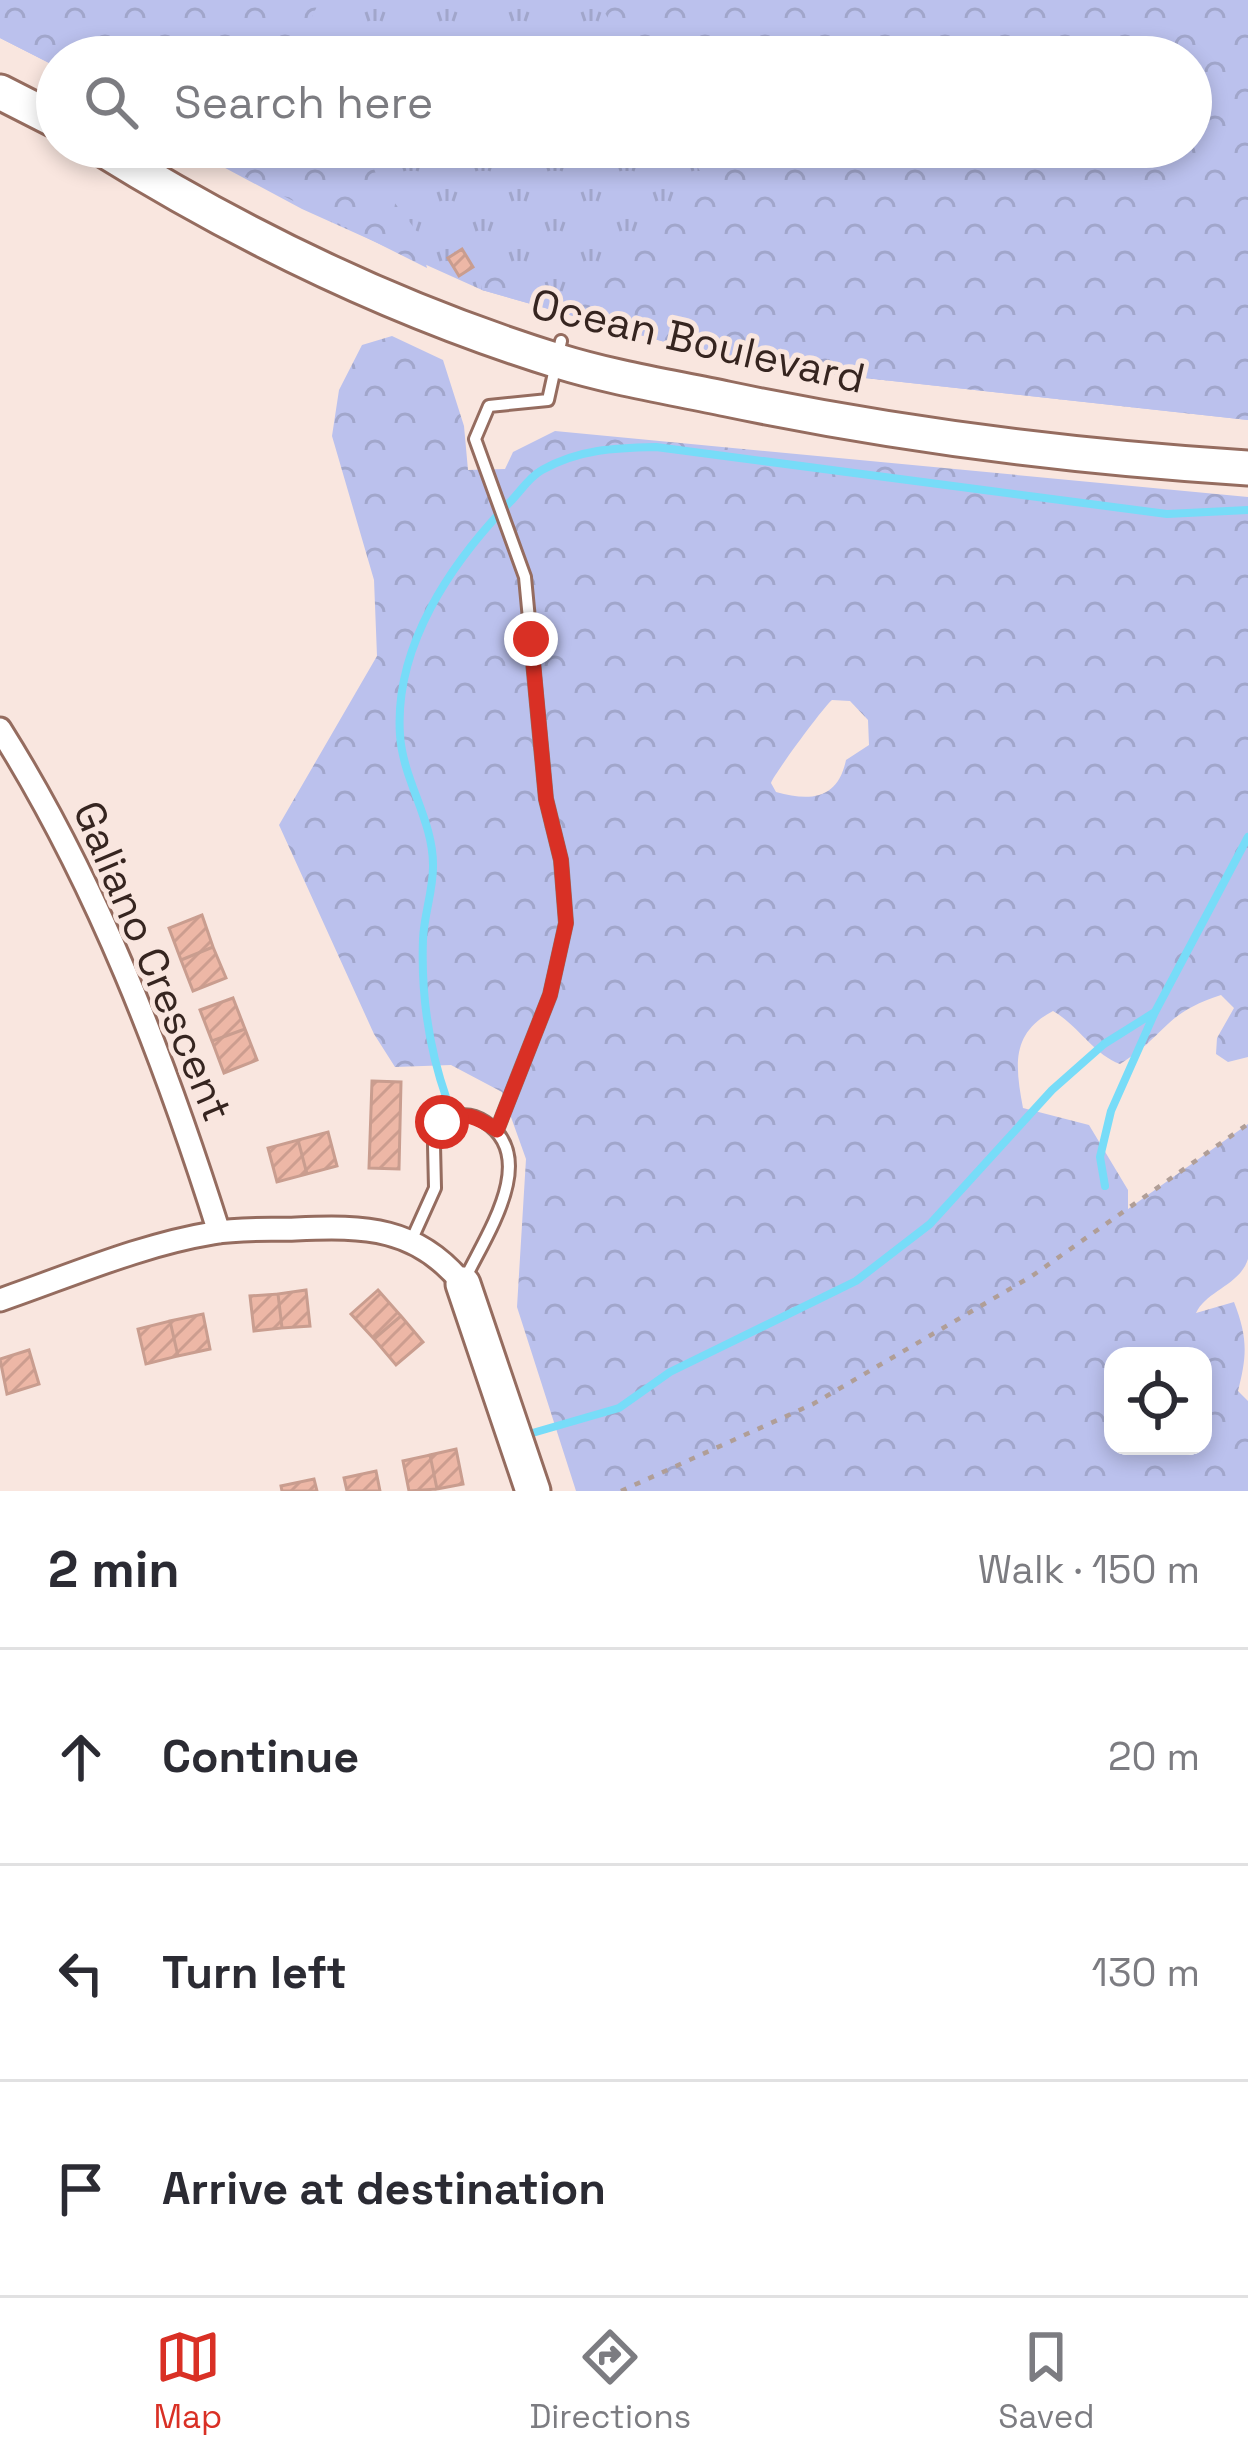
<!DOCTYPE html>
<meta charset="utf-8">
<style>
:root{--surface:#fff;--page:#f2f2f3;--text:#2b2b33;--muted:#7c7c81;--line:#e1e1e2;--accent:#d93025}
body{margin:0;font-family:"Space Grotesk",sans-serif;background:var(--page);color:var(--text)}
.controls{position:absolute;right:36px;bottom:36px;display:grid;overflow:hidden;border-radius:24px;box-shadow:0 6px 18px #0003}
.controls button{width:108px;height:108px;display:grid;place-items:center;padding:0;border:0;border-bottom:3px solid var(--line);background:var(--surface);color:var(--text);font:60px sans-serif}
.stop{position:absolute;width:36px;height:36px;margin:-27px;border:9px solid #d93025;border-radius:50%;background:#fff}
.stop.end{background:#d93025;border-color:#fff;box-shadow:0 3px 12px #0008}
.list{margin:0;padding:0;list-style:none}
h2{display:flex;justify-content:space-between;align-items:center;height:156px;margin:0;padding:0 48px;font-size:51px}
h2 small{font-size:39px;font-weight:400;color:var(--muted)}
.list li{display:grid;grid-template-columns:78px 1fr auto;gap:36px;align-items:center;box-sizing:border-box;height:216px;padding:0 48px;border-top:3px solid var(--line)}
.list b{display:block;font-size:45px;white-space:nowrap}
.list em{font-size:39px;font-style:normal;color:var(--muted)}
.icon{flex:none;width:66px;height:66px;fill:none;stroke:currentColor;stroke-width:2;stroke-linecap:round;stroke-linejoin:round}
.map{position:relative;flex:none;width:1248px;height:1491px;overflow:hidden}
.search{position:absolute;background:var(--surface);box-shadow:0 6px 18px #0003;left:36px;right:36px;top:36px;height:132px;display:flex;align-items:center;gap:30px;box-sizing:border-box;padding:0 42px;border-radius:66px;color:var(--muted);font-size:45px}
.sheet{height:804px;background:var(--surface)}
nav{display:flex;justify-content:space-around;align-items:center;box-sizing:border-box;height:168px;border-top:3px solid var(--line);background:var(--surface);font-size:33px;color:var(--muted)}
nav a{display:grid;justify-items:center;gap:6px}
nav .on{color:var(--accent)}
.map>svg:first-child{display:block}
.grass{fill:url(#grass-tufts)}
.forest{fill:url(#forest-crowns);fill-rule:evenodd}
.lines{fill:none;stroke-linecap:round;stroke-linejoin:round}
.stream{stroke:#77dcf8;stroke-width:8}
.building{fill:url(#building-hatch);stroke:#c99d8f;stroke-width:3}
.lane-casing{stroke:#956c5f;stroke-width:16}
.street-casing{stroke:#956c5f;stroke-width:27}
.secondary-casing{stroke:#956c5f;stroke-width:39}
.path{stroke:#b09e97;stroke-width:4.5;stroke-dasharray:6 9;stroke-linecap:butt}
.lane{stroke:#fff;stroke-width:10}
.street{stroke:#fff;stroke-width:21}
.secondary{stroke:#fff;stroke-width:33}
.route{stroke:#d93025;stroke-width:15}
.labels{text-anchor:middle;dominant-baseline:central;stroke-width:10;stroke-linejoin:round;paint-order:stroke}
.street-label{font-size:42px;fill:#362520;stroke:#f9e6df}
</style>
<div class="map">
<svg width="1248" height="1491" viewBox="0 0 1248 1491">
<defs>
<pattern id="grass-tufts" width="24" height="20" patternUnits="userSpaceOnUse" patternTransform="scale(3)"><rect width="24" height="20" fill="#bbc1ed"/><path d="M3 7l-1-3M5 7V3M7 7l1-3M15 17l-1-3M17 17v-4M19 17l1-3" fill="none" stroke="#a1a6cb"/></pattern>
<pattern id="forest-crowns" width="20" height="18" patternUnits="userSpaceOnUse" patternTransform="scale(3)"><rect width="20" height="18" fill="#bbc1ed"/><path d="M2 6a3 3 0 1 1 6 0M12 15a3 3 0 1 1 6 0" fill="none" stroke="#a1a6cb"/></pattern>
<pattern id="building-hatch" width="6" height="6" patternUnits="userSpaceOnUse" patternTransform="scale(3)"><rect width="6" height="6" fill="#edb7a6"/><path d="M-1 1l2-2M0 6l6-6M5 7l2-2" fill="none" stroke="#cc9d8f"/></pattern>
</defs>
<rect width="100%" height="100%" fill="#f9e6df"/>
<path class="grass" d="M0,0H1248V420L746,365L482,290L302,209L186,147H1191V57H57V67L0,38Z"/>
<path class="forest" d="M12,0H320L312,17L326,57H293L273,29L255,45V57H57V67L0,38V3Z
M597,0H1248V420L746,365L482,290L477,263L482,240L505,278L584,302L709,187L686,147H1191V57H632Z
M186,147H370C372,186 397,201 416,231C422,241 424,256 427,268Z
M392,336L443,360L464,426L468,470L505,469L513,452L555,431L1248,497V1057L1228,1062L1216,1054L1217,1038L1234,1008L1221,995C1162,1014 1167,1035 1120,1064C1093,1054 1079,1026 1053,1011C1011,1033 1015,1065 1023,1108L1089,1125L1128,1190V1209L1248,1124C1248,1154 1248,1234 1248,1259C1240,1285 1206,1291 1196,1313L1234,1302C1248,1338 1247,1356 1238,1391L1248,1401V1491H576L517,1307L526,1159L502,1092L451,1065L395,1067L374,1034L279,825L377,656L374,580L332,436L339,390L362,345ZM832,700L850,701L868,720L869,745L846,760C838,799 811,802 776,792L771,783C774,774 825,705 832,700ZM1113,1356H1203V1446H1113Z"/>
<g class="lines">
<path class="stream" d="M447,1100C429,1049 421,993 423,939C424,915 433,891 433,867C434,821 403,781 400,735C394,646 451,563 510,502C520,492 529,477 542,470C579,449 615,448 656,447L1167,514L1248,510
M1105,1186L1100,1157L1111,1111L1155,1012L1248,837
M529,1434L619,1408L670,1372L856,1281L930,1224L1052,1090L1104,1044L1155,1012"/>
</g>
<path class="building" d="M462,249L473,267L459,276L448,258Z
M202,915L213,947L181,960L169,928Z
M213,947L226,978L193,991L181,960Z
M233,998L245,1029L212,1041L200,1010Z
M245,1029L257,1060L224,1073L212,1041Z
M372,1081L401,1082L399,1169L369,1168Z
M328,1132L337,1166L307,1174L298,1140Z
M298,1140L307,1174L277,1182L268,1148Z
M306,1290L310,1326L282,1328L278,1294Z
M378,1290L401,1316L374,1339L351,1314Z
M278,1294L282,1328L254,1331L250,1296Z
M203,1314L210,1349L178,1356L170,1321Z
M401,1316L423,1342L396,1365L374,1339Z
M170,1321L178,1356L146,1364L138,1329Z
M29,1350L39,1384L7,1394L0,1359Z
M456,1449L463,1484L437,1489L430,1455Z
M430,1455L437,1489L409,1491L403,1461Z
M376,1471L380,1491H347L344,1478Z
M314,1479L317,1491H282L281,1486Z"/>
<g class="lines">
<defs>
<path id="lane" d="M497,1130L550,995L566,923L561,860L546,799L525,577L475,439L489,406L548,400L561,341
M412,1239L435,1188L434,1145L442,1122C458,1114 470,1112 485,1122C541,1158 484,1238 464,1281"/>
<path id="street" d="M0,729C97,883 164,1058 219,1232
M0,1300C70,1276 140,1245 213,1233C240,1228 269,1230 296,1229C365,1226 417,1227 463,1284"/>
<path id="secondary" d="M0,92L57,121
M99,147C242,236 397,311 558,361C613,378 670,387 727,399C899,435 1072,457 1248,468
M463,1284L533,1491"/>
</defs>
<use href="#lane" class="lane-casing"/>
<use href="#street" class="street-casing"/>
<use href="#secondary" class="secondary-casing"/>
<path class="path" d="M621,1491L813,1404L1032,1276L1248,1124"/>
<use href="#lane" class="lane"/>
<use href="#street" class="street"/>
<use href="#secondary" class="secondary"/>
</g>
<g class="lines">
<path class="route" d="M442,1122C465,1110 477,1117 497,1130L550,995L566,923L561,860L546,799L531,639"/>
</g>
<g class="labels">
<g class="street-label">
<text transform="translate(698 341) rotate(13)">Ocean Boulevard</text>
<text transform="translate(153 961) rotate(67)">Galiano Crescent</text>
</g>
</g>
</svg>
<div class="controls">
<button><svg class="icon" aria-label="locate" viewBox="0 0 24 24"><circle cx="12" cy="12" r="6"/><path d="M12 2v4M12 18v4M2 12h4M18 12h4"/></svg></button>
</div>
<div class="stop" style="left:442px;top:1122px"></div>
<div class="stop end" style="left:531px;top:639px"></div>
<div class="search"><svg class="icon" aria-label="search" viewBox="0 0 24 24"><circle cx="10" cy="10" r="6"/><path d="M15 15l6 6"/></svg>Search here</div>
</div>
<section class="sheet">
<h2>2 min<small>Walk · 150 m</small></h2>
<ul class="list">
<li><svg class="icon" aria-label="ahead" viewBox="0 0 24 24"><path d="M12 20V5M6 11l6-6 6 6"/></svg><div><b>Continue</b></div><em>20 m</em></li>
<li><svg class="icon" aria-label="left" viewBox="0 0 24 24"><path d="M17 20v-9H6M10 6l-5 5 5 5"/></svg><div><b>Turn left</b></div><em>130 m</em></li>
<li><svg class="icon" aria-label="arrive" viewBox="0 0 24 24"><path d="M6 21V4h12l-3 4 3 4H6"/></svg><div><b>Arrive at destination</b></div></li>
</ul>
</section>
<nav>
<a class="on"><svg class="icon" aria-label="map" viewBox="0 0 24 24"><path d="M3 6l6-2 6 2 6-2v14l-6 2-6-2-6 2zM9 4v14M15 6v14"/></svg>Map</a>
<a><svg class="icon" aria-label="directions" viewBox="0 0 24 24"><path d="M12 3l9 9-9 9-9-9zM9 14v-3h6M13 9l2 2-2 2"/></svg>Directions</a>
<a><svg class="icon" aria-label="saved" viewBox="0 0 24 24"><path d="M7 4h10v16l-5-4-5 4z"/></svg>Saved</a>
</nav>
